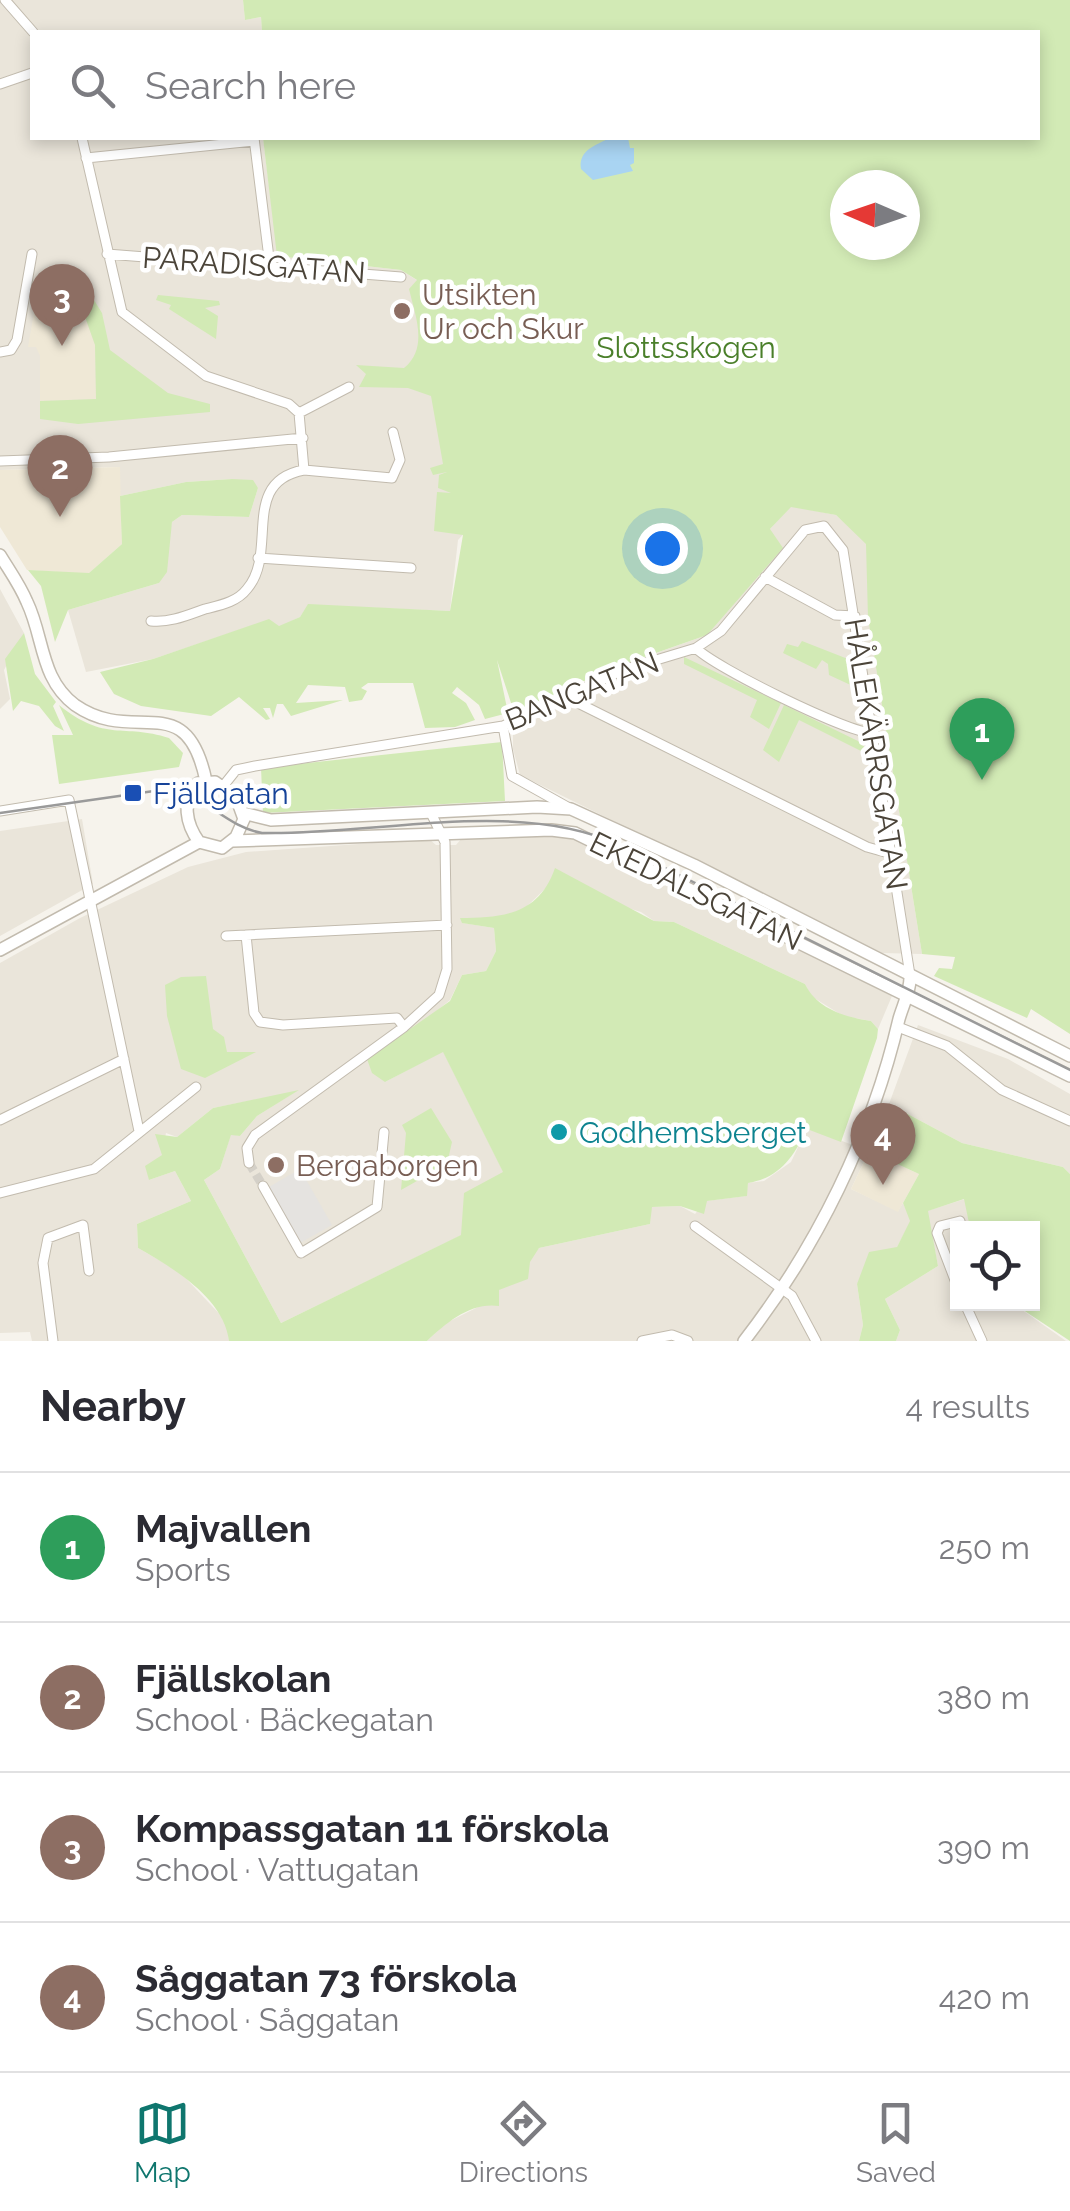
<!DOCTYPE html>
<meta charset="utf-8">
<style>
:root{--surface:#fff;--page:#f2f2f3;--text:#2b2b33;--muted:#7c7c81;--line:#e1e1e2;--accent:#0f766e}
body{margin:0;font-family:Raleway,sans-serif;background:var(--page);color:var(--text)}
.controls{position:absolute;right:30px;bottom:30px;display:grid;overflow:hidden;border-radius:0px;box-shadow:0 5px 15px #0003}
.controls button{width:90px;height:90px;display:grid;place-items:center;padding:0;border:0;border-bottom:2px solid var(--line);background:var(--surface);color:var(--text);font:50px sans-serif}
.compass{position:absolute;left:830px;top:170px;width:90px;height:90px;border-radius:50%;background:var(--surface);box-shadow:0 5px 15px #0003;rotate:272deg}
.you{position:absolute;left:662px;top:548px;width:35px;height:35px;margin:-25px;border:8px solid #fff;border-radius:50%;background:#1a73e8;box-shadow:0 0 0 15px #1a73e833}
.badge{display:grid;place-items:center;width:65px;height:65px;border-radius:50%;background:var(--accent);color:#fff;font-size:32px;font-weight:700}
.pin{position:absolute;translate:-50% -82px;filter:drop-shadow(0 2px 5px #0008)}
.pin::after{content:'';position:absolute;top:52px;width:35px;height:30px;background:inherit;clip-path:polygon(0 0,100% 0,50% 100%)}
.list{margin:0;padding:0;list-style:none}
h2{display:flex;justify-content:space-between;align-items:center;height:130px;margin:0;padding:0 40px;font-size:42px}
h2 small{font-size:32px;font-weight:400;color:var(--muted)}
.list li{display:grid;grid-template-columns:65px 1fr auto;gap:30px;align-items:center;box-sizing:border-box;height:150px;padding:0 40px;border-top:2px solid var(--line)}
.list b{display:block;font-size:38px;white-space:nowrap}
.list p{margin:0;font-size:32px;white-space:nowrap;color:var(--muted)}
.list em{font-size:32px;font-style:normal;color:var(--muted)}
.icon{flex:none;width:55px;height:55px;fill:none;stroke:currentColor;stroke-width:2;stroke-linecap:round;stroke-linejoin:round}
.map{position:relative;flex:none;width:1070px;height:1341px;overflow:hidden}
.search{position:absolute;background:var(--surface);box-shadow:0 5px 15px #0003;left:30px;right:30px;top:30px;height:110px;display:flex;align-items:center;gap:25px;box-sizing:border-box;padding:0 35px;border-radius:0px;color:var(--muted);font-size:38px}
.sheet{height:730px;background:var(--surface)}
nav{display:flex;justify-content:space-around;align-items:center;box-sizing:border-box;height:140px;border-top:2px solid var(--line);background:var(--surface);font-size:28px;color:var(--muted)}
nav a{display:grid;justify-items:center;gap:5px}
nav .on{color:var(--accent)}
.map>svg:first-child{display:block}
.residential{fill:#eae5da}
.education{fill:#efe8d6}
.green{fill:#d2eab5;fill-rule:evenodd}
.parking{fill:#e5e3e0}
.water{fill:#a9d4f2}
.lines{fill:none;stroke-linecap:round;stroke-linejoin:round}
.minor-tunnel{stroke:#d4d0c8;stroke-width:9;stroke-dasharray:9 4.5;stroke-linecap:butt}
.minor-casing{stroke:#c2bbae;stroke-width:11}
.tertiary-casing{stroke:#c2bbae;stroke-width:14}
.minor{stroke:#fff;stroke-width:9}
.tertiary{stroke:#fff;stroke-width:11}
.tram{stroke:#9a9a9a;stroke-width:2.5}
.education-dot{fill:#8d6e63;stroke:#fff;stroke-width:4}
.transit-dot{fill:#1a4fb4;stroke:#fff;stroke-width:4}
.culture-dot{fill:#0f9aa8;stroke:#fff;stroke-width:4}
.labels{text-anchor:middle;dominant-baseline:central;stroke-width:9;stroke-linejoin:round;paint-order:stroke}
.street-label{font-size:30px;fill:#4b4439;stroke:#fff}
.education-label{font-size:30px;fill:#785e54;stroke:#fff;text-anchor:start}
.park-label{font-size:30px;fill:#4a7f2a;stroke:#fff}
.transit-label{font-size:30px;fill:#164399;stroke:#fff;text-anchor:start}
.culture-label{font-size:30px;fill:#0d838f;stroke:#fff;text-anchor:start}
</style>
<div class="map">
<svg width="1070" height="1341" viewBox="0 0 1070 1341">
<rect width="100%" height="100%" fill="#f6f3ec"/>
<path class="residential" d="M0,0H243L245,20L261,17L262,32H32V138H263L278,256L401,270L429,288L472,525L458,540L450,611L308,605L300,617L279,627L269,620L153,659L86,672L68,610L159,583L172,522L182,515L249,517L258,488L232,479L186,482L120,496L119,467L0,470Z
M791,506L836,515L868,544V618L922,954L882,953L520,775L513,749V715L617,667L707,635L770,529Z
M0,589L24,633L4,670L10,699L0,709Z
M82,819L93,884L0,936V831Z
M545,835L579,840L892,996L878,1029L871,1021L843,1016L811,996L805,984L674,922L654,921L641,912L550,884L521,912L504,918H461L463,923L494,928L496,951L486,971L462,975L450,1000L433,1014L385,1082L443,1051L504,1173L462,1235L281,1323L204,1180L220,1169L231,1134L240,1136L257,1116L295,1092L213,1108L177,1137L166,1133L162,1155L149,1180L175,1171L191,1201L137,1224L138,1248L180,1272L227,1322L229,1341H32L30,1332L0,1333V963L80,918L188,867L246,852L429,839L436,845H456L461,839Z
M918,1025L1008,1059L1070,1094V1174L1063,1167L962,1143L889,1104Z
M807,1128L869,1151L851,1189L898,1211L903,1203L911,1221L897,1247L857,1284L863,1325L859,1341H427L446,1323L484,1304L499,1305V1290L539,1248L650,1224L651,1207L680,1206L695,1214L706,1201L746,1196L748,1183L764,1181L791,1162Z
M965,1199L970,1228H958V1304H1014L1066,1341H896L900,1330L885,1299L938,1266L927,1211Z"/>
<path class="education" d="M62,293L65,302L79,300L95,345L96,399L40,401V356L36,347H28L36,301Z
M120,467L122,544L88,574L27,570L0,527V470Z
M869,1151L919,1174L898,1212L851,1189Z"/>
<path class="green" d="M243,0H1070V1034L1031,1009L1027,1018L934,976L939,968L952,969L955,957L922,954L868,618L866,544L836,515L791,507L770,529L783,548L707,635L616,667L514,712L497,660L508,713L485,719L479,705L457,687L452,693L466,703L475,720L455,727L425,728L413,683H368L361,688L367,691L362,700L349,702L345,687L308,685L296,703L343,700L291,716L283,704H277L273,718L270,708H263L270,719L266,720L239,697L211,716L141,706L114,694L100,672L153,659L269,619L279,626L300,617L308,604L450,611L463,535L434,531L437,492L451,493L438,488L439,475L447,472L433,475L430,468L443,464L431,396L408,388L359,387L366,374L356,365L404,368C429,348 415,315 409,289L417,280L401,270L277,256L263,138H1038V32H262L261,17L245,20ZM845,185H905V245H845Z
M89,292L102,313L110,350L168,393L210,404V412L78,424L40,419V401L96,399L95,345L79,300Z
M158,295L219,301L220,305L205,308L218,316L216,339L169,309L171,305L156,300Z
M232,479L253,480L258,488L249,517L182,515L172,522L167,572L159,583L68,610L55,642L41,586L28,570L89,573L122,544L120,496L186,482Z
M24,633L35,674L56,702L53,706L64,731L55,726L39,706L21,701L13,711L5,659Z
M802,641L853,661L857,688L829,675L828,664L822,660L816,669L783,653L787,644L798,647Z
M684,657L781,703L769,729L750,717L757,700L684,664Z
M59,705C106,743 123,723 169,738L183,753L179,767L59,784L52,735H73Z
M784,705L860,742L866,749L863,752L799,720L779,762L763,750Z
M502,742L505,801L263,813L261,768Z
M555,868L654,921L674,922L805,984C817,1009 845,1017 871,1021L878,1029L877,1038L841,1142L807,1129C794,1156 780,1178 748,1183L747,1196L707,1201L704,1214L680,1206L652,1207L650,1224L539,1248L530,1262L528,1279L499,1290V1306C471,1302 447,1322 427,1341H229C224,1298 173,1268 138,1248L137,1224L191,1201L175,1171L149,1180L145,1166L162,1155L155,1134L177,1137L213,1108L299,1090L257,1116L240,1136L231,1135L220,1169L204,1180L281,1323L461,1235L464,1193L503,1172L443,1052L385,1082L372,1073L367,1059L450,1001L462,975L486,971L496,951L494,928L462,923L460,918C504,918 539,914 555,868Z
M206,976L213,1029L224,1037L227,1052H256L205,1078L181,1069L167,1016L165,985L181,977Z
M889,1104L962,1143L1063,1167L1070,1174V1341L1014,1304H1032V1228H970L964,1199L928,1211L938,1266L885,1299L900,1330L896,1341H859L863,1325L857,1284L869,1252L897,1247L910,1221L903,1203L919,1174L869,1151Z
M431,1108L452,1142L447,1164L401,1190L406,1133L402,1125Z"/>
<path class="parking" d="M300,1169L332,1225L300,1243L269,1187Z"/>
<path class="water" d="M610,138H628L630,148H634V163L630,165L633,171L593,180L581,169C578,150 596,145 610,138Z"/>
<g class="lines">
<path class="minor-tunnel" d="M249,1163L263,1186"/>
<defs>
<path id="minor" d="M5,0L33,32
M0,84L32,73
M82,138L122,312L206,376L289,404L299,413
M254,138L270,266
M86,158L254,141
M107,254L401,277
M0,352L11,350L17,340L32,254
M299,413L304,470L392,478L400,460L393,432
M299,413L349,387
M0,461L109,457L303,438
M258,558L411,568
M765,577L835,615L855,616
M151,621C170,623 188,615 205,609C221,605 237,602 247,589C279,552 239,482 304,470
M696,648C712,666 851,735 874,733
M568,698L867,847L892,854
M503,726L512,776L571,809
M224,785L236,770L255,766L503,726L623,670L696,648L721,631L805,530L824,526L843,550L910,975
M0,811L69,800L139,1131
M246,935L254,1013L260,1022L283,1025L397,1018L404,1027
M226,936L447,925
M898,1027L947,1046L1002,1090L1070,1121
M0,1120L124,1059
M249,1163L247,1148L255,1135L404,1027L439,995L447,969L445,842L431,813
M263,1186L301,1253L377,1207L384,1132
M0,1193L94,1169L196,1087
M695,1226L792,1296L816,1341
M958,1288L937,1233L940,1226L960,1221
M965,1304L982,1341
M53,1341L43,1263L48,1238L83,1225L89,1271
M642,1341L672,1335L688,1341"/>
<path id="tertiary" d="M0,555C9,570 20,585 27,602C44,637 40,679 75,705C135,747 186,685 206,781
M215,782L236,797L244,819L236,837L222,848L199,842C186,824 181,801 198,783Z
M243,813L271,820L537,807L571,809L694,865L1070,1056
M233,841L551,830L575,833L1070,1076
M0,950L199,842
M744,1341C817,1247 872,1135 899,1019C903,1005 911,990 910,975"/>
</defs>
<use href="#minor" class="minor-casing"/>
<use href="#tertiary" class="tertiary-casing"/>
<use href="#minor" class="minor"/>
<use href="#tertiary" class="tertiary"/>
<path class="tram" d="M0,813L168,789C203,793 226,827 262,833C372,836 516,798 617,844L1070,1070"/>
</g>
<g class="education-dot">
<circle cx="402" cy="311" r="10"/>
<circle cx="276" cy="1165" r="10"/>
</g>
<rect class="transit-dot" x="123" y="783" width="20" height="20" rx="5"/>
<circle class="culture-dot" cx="559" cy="1132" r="10"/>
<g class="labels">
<g class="street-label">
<text transform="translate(254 265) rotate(4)">PARADISGATAN</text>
<text transform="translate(582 691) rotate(-22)">BANGATAN</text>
<text transform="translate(876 754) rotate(81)">HÅLEKÄRRSGATAN</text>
<text transform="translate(696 891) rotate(26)">EKEDALSGATAN</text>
</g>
<g class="education-label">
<text x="422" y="294">Utsikten<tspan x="422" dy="34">Ur och Skur</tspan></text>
<text x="296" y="1165">Bergaborgen</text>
</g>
<g class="park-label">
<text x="686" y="347">Slottsskogen</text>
</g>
<g class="transit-label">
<text x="153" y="793">Fjällgatan</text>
</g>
<g class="culture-label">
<text x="579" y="1132">Godhemsberget</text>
</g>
</g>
</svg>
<div class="controls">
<button><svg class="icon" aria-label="locate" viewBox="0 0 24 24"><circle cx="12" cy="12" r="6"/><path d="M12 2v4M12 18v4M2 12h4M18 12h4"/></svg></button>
</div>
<svg class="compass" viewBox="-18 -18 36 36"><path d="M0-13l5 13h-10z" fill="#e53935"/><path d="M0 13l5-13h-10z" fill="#7c7c81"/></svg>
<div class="you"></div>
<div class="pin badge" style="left:982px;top:780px;background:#2e9e5b">1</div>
<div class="pin badge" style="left:60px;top:517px;background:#8d6e63">2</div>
<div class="pin badge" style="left:62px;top:346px;background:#8d6e63">3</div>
<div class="pin badge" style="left:883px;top:1185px;background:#8d6e63">4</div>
<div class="search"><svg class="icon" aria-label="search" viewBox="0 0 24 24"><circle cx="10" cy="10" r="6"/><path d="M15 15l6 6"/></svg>Search here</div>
</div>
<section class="sheet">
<h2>Nearby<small>4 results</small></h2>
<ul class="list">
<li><span class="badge" style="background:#2e9e5b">1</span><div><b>Majvallen</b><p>Sports</p></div><em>250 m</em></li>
<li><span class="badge" style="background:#8d6e63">2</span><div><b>Fjällskolan</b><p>School · Bäckegatan</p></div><em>380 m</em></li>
<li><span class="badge" style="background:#8d6e63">3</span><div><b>Kompassgatan 11 förskola</b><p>School · Vattugatan</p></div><em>390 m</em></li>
<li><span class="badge" style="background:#8d6e63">4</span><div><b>Såggatan 73 förskola</b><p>School · Såggatan</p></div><em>420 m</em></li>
</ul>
</section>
<nav>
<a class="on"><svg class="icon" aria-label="map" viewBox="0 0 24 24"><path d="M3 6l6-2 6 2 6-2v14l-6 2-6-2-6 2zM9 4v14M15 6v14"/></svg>Map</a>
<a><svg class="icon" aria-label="directions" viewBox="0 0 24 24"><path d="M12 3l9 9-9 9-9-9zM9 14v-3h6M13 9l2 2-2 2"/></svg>Directions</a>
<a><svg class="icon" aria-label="saved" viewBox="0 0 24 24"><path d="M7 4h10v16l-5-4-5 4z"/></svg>Saved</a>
</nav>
